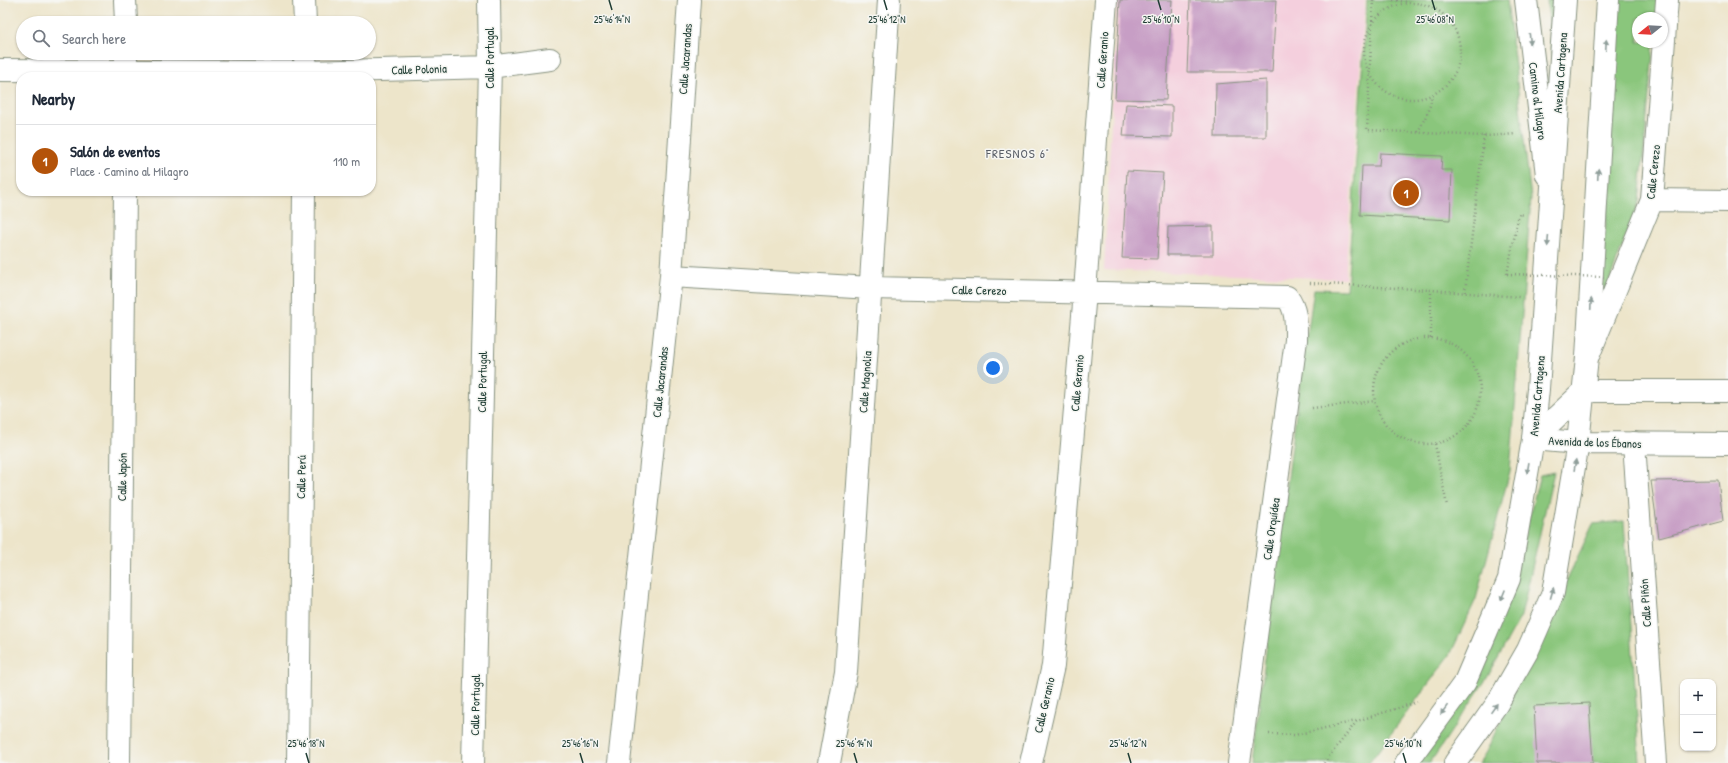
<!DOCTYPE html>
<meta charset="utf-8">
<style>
:root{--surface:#fff;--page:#f2f2f3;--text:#1f2937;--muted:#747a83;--line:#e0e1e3;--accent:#b45309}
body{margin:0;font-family:"Patrick Hand",sans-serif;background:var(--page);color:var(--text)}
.controls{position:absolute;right:12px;bottom:12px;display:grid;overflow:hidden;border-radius:8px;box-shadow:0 1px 3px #0004}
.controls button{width:36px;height:36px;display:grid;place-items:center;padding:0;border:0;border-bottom:1px solid var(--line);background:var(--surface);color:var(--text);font:20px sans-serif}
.compass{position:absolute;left:1632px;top:12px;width:36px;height:36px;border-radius:50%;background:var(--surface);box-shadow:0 1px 3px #0004;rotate:252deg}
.you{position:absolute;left:993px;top:368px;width:14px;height:14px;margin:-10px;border:3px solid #fff;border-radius:50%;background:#1a73e8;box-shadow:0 0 0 6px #1a73e833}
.badge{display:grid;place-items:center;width:26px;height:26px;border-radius:50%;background:var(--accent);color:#fff;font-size:13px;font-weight:700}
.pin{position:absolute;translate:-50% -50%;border:2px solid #fff;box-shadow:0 1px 4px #0006}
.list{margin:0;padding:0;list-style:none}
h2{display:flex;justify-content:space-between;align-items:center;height:52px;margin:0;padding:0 16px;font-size:17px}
h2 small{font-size:13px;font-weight:400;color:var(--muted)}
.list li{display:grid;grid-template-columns:26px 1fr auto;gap:12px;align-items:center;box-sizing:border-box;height:72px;padding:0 16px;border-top:1px solid var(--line)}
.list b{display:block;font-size:15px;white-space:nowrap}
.list p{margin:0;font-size:13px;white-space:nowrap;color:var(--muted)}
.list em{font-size:13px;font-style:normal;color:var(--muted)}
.icon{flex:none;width:22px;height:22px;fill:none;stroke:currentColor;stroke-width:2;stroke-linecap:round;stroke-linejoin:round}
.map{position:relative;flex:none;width:1728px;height:763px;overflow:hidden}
.search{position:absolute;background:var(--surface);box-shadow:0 1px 3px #0004;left:16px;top:16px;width:360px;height:44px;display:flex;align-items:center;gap:10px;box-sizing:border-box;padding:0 14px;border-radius:22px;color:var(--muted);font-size:15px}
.panel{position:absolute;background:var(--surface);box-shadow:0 1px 3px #0004;left:16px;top:72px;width:360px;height:124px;border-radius:16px}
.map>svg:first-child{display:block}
.built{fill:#f4cfdd}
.green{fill:#8ac67b;stroke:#548258}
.building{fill:#c79ec5}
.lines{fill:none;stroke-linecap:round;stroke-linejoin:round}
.street-casing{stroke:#86917f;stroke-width:24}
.secondary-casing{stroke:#86917f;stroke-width:24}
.path{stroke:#86917f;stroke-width:2.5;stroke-dasharray:1 3;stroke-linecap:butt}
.street{stroke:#fff;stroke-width:22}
.secondary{stroke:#fff;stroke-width:22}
.path-bridge{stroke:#86917f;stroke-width:2.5;stroke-dasharray:1 3;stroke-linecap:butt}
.oneway{fill:#8f9e9a}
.ticks{fill:none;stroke:#1f3d34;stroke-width:1.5}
.labels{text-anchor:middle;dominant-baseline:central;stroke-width:3;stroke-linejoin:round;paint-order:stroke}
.street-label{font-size:12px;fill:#1f3d34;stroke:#f6f6f2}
.neighbourhood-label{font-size:13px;letter-spacing:1px;fill:#5a5f67;stroke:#f6f6f2}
.ticks-label{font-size:10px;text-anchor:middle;fill:#1f3d34;stroke:#f6f6f2;stroke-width:3;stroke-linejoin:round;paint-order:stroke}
</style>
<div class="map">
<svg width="1728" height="763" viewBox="0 0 1728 763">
<rect width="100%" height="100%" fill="#f6f6f2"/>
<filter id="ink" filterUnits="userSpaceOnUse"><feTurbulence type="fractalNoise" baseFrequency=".025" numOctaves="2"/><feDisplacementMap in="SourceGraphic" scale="8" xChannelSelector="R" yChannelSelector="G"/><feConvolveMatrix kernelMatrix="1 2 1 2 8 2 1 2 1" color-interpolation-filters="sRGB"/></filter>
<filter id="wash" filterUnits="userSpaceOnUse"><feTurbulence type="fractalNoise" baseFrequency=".012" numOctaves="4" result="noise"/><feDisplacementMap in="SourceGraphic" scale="16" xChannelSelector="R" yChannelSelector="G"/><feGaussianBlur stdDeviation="0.9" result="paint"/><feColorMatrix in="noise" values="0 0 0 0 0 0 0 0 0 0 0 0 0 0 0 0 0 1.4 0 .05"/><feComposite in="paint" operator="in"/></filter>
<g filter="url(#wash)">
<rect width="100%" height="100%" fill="#ede5ca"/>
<path class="built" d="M1117,0H1365L1345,279L1104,270Z"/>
<path class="green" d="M1367,0H1507L1531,198L1510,471L1476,599L1450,655L1369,763H1252L1297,406L1314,289L1347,290Z
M1547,0H1557L1553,61Z
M1619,0H1659L1657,18H1638V42H1654L1639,202L1601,303Z
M1554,472L1521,616L1487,678L1430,763H1413L1508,600L1540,475Z
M1624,521L1640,763H1479L1486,752L1593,524Z"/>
<g id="blocks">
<path class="building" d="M1120,0H1172L1166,100L1115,99Z
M1190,0H1276L1272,72H1187Z
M1266,80V137H1215L1216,84Z
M1126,104L1172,106V137L1123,136Z
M1380,153L1442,156L1441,170H1452L1450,220L1360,215L1362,166H1379Z
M1127,171L1163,173L1157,259L1122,258Z
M1213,226V255H1167L1168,227Z
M1718,480L1723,521L1659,538L1651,481Z
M1589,703L1593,763H1537L1534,706Z"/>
</g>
</g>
<g filter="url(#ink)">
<use href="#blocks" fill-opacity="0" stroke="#86917f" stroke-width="1"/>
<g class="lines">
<defs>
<path id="street" d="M125,0L126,23
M304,0L305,23
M1526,0L1547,175
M126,53V77
M305,53L306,77
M0,70L306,72L490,67L550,59
M1652,200L1728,201
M671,276L871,288L1287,297C1297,310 1296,324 1296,340L1239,763
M1589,354L1652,200L1667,0
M1533,439L1584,391H1728
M1634,443L1656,763
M119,763L125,191
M298,763L304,191
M473,763L490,67L489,0
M619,763L671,276L689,0
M829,763L846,672L889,0
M1031,763L1053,666L1085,292L1106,0"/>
<path id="secondary" d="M1533,439L1578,443L1728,444
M1406,763L1465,682L1509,579L1533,439L1538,389L1565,0
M1455,763L1497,704L1528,650L1553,593L1578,443L1587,357L1608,0"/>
</defs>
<use href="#street" class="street-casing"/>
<use href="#secondary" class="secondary-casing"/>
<path class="path" d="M1373,0L1367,130L1484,136L1516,134
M1393,0L1407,2
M1364 51a48 48 0 1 1 96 0a48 48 0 1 1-96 0Z
M1418,132L1429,110L1432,95
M1507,274L1519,214L1525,215
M1310,283L1431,290L1519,297
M1465,292L1484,136
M1431,338V290
M1374 391a53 53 0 1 1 106 0a53 53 0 1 1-106 0Z
M1312,408L1375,401
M1435,444L1447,506
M1269,734L1295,735L1356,721
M1324,763L1357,721L1417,702"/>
<use href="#street" class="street"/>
<use href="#secondary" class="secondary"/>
<path class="path-bridge" d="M1507,274L1607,277"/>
</g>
<defs><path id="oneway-solid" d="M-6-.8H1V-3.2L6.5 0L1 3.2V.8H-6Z"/></defs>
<g class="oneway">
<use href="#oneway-solid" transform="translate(1530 39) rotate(83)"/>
<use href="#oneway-solid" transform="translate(1606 45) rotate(-87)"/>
<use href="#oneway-solid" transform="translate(1598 174) rotate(-87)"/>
<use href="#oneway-solid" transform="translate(1548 241) rotate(94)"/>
<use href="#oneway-solid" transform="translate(1591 304) rotate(-87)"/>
<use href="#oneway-solid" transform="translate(1575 465) rotate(-81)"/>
<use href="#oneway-solid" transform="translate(1528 468) rotate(99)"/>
<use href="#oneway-solid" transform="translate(1552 593) rotate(-74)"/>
<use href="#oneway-solid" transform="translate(1503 595) rotate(112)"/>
<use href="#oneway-solid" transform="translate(1494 708) rotate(-55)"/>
<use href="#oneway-solid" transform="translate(1444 710) rotate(126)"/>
</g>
</g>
<path class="ticks" d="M609,0L612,10M884,0L887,10M1158,0L1161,10M1432,0L1435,10M306,753L309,763M580,753L583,763M854,753L857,763M1128,753L1131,763M1403,753L1406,763"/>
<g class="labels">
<g class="street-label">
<text transform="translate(489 58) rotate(-90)">Calle Portugal</text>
<text transform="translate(685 59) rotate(-86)">Calle Jacarandas</text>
<text transform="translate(1102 60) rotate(-86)">Calle Geranio</text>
<text transform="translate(419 69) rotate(-2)">Calle Polonia</text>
<text transform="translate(1560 73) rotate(-86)">Avenida Cartagena</text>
<text transform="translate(1538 101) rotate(83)">Camino al Milagro</text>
<text transform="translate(1653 172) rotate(-84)">Calle Cerezo</text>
<text transform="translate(979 290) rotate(1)">Calle Cerezo</text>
<text transform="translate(482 382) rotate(-89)">Calle Portugal</text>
<text transform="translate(660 382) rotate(-84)">Calle Jacarandas</text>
<text transform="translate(865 382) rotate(-86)">Calle Magnolia</text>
<text transform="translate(1077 383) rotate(-85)">Calle Geranio</text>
<text transform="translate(1537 396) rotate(-85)">Avenida Cartagena</text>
<text transform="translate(1595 442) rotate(2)">Avenida de los Ébanos</text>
<text transform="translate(122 477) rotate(-89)">Calle Japón</text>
<text transform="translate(301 477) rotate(-89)">Calle Perú</text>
<text transform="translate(1271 529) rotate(-82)">Calle Orquídea</text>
<text transform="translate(1645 603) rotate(-94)">Calle Piñón</text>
<text transform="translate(475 705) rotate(-89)">Calle Portugal</text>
<text transform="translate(1044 705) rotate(-77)">Calle Geranio</text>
</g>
<g class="neighbourhood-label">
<text x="1018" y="153">FRESNOS 6°</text>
</g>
</g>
<g class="ticks-label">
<text x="612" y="23">25°46'14"N</text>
<text x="887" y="23">25°46'12"N</text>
<text x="1161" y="23">25°46'10"N</text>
<text x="1435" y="23">25°46'08"N</text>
<text x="306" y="747">25°46'18"N</text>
<text x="580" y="747">25°46'16"N</text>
<text x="854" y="747">25°46'14"N</text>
<text x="1128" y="747">25°46'12"N</text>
<text x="1403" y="747">25°46'10"N</text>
</g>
</svg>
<div class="controls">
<button>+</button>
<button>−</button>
</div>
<svg class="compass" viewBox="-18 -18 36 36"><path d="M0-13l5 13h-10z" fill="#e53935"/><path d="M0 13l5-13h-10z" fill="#747a83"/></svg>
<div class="you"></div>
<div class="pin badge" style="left:1406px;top:193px">1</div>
<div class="search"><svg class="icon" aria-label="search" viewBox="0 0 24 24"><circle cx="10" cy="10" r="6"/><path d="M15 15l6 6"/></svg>Search here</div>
<section class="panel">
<h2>Nearby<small></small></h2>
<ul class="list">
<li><span class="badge">1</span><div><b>Salón de eventos</b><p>Place · Camino al Milagro</p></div><em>110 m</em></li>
</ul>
</section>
</div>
